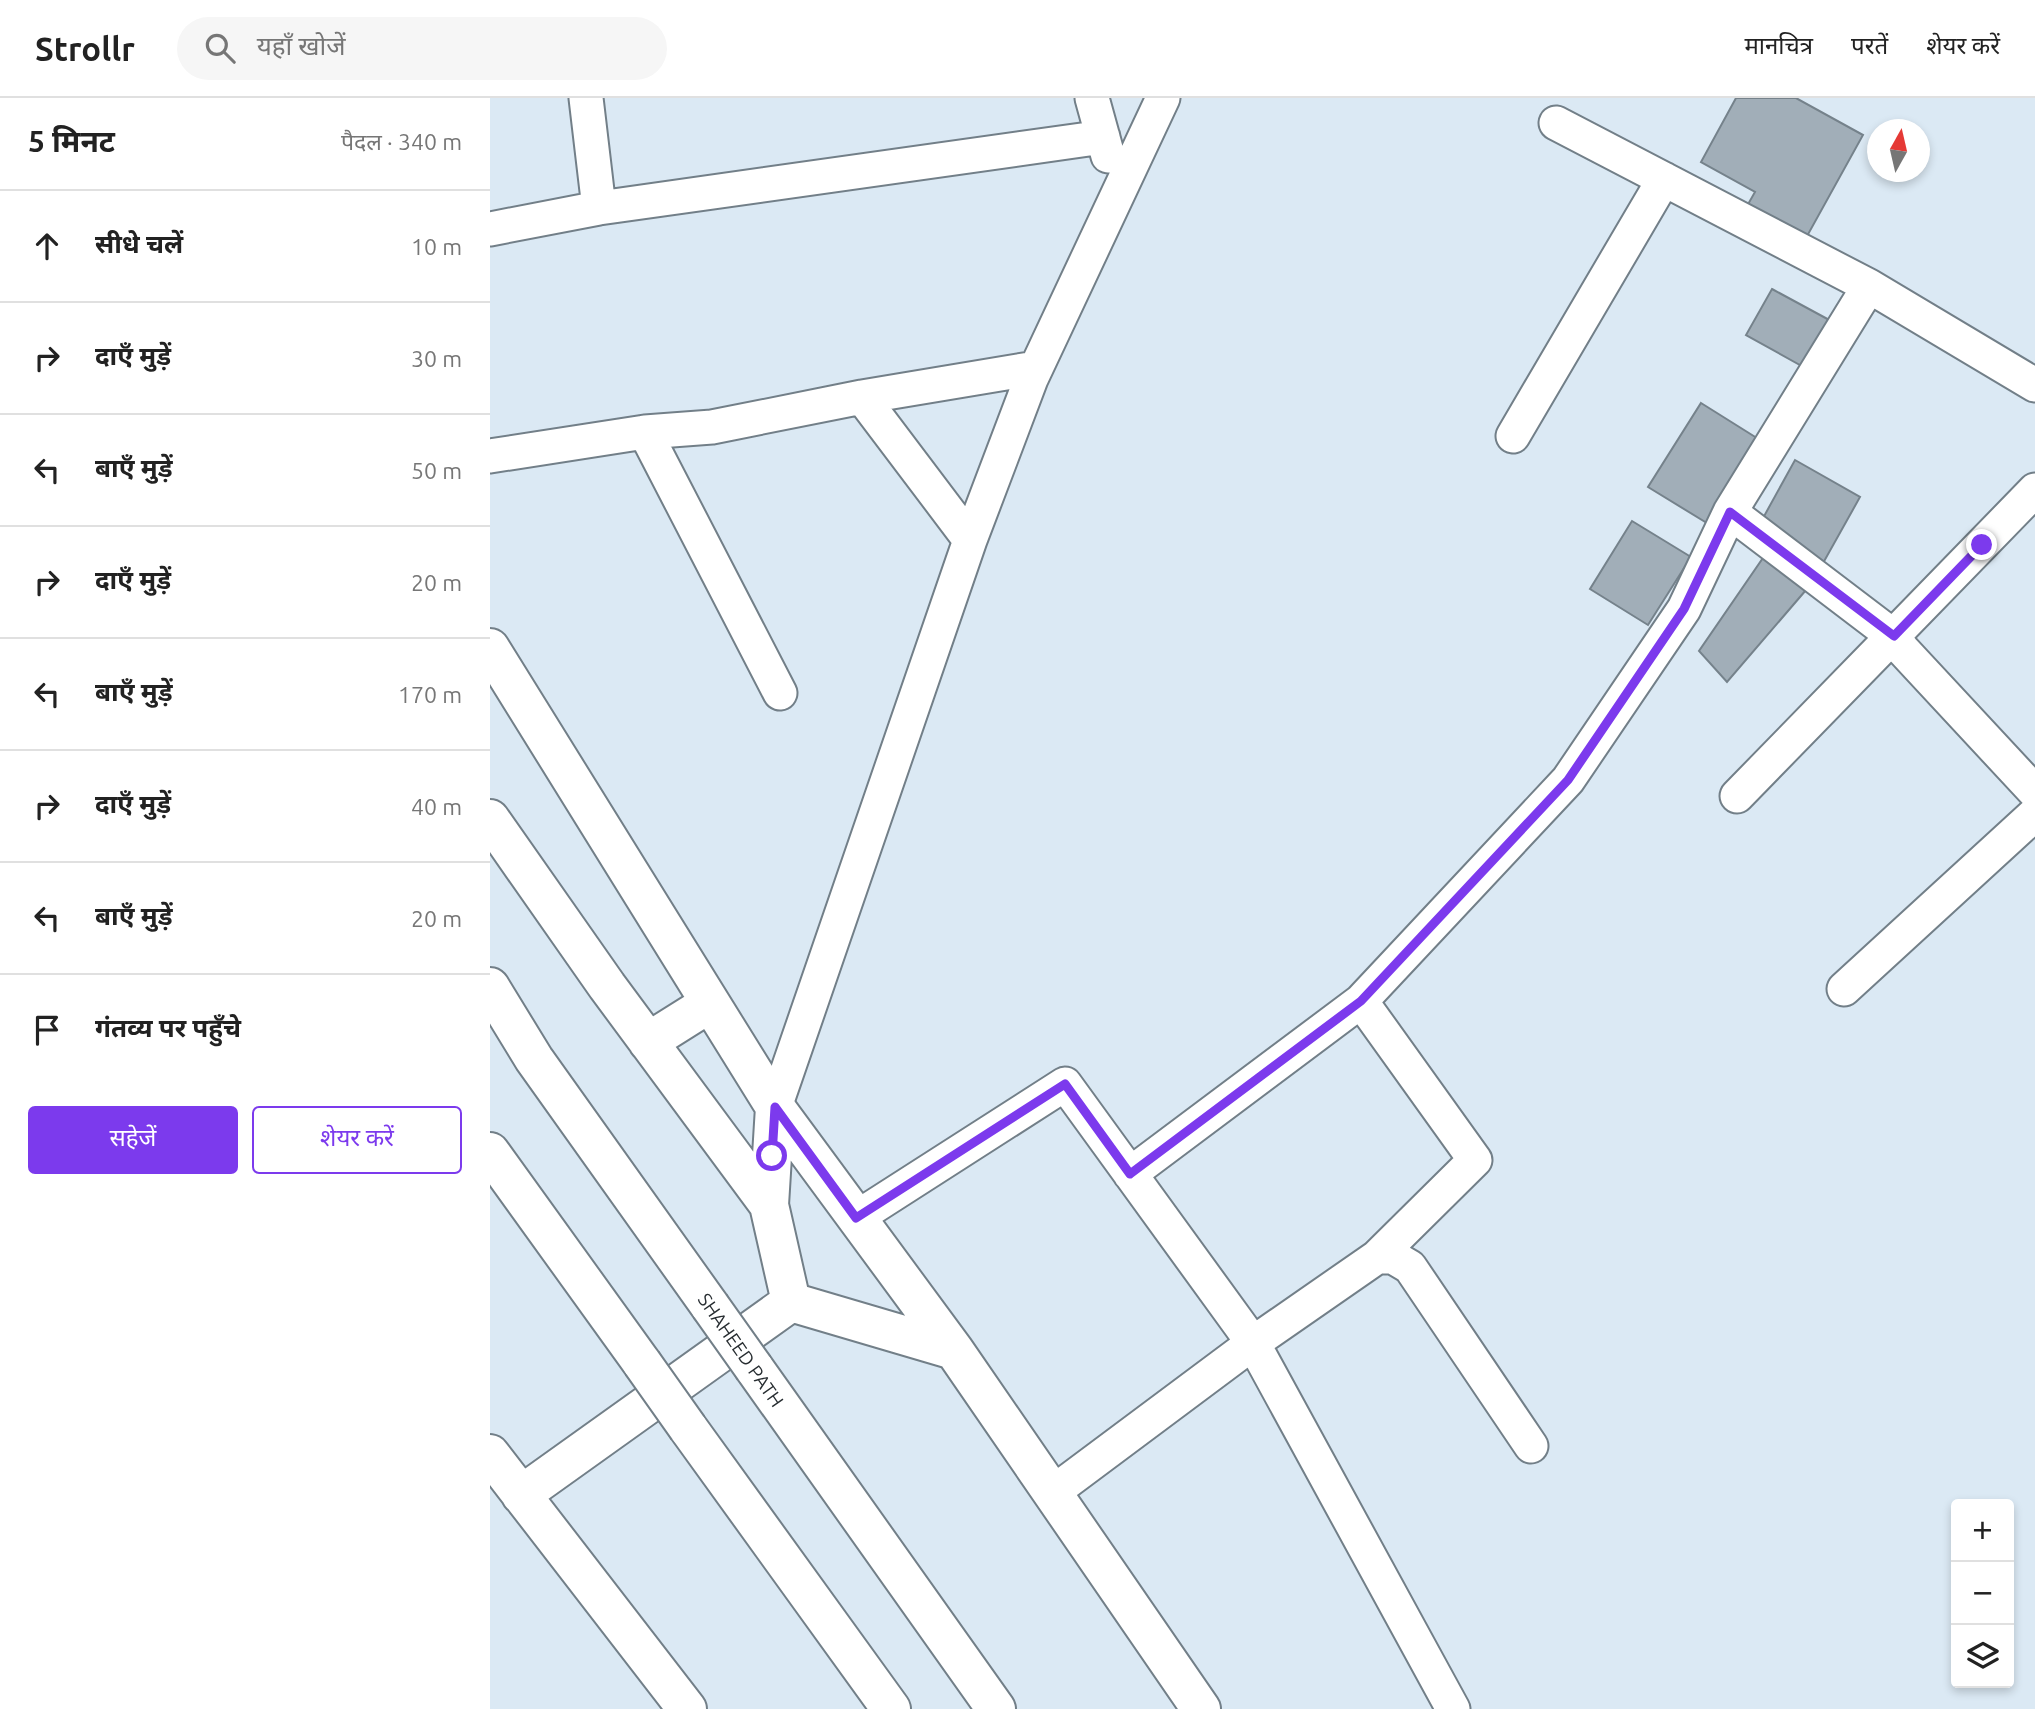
<!DOCTYPE html>
<html lang="hi">
<meta charset="utf-8">
<style>
:root{--surface:#fff;--page:#f6f6f6;--text:#222;--muted:#767676;--line:#e0e0e0;--accent:#7c3aed}
body{margin:0;font-family:Ubuntu,"Noto Sans Devanagari",sans-serif;background:var(--page);color:var(--text)}
.controls{position:absolute;right:21px;bottom:21px;display:grid;overflow:hidden;border-radius:7px;box-shadow:0 4px 10px #0003}
.controls button{width:63px;height:63px;display:grid;place-items:center;padding:0;border:0;border-bottom:2px solid var(--line);background:var(--surface);color:var(--text);font:35px sans-serif}
.compass{position:absolute;left:1377px;top:21px;width:63px;height:63px;border-radius:50%;background:var(--surface);box-shadow:0 4px 10px #0003;rotate:8deg}
.stop{position:absolute;width:21px;height:21px;margin:-16px;border:5px solid #7c3aed;border-radius:50%;background:#fff}
.stop.end{background:#7c3aed;border-color:#fff;box-shadow:0 2px 7px #0008}
.list{margin:0;padding:0;list-style:none}
h2{display:flex;justify-content:space-between;align-items:center;height:91px;margin:0;padding:0 28px;font-size:30px}
h2 small{font-size:23px;font-weight:400;color:var(--muted)}
.list li{display:grid;grid-template-columns:46px 1fr auto;gap:21px;align-items:center;box-sizing:border-box;height:112px;padding:0 28px;border-top:2px solid var(--line)}
.list b{display:block;font-size:26px;white-space:nowrap}
.list em{font-size:23px;font-style:normal;color:var(--muted)}
.actions{display:flex;gap:14px;padding:21px 28px}
.actions a{flex:1;padding:16px 0;border:2px solid var(--accent);border-radius:7px;text-align:center;font-size:24px;color:var(--accent)}
.actions .main{background:var(--accent);color:#fff}
.icon{flex:none;width:38px;height:38px;fill:none;stroke:currentColor;stroke-width:2;stroke-linecap:round;stroke-linejoin:round}
.map{position:relative;flex:none;width:1545px;height:1611px;overflow:hidden}
header{display:flex;align-items:center;gap:42px;box-sizing:border-box;height:98px;padding:0 35px;background:var(--surface);border-bottom:2px solid var(--line)}
header strong{font-size:33px}
nav{display:flex;gap:38px;margin-inline-start:auto;font-size:24px}
.search{width:490px;height:63px;background:var(--page);display:flex;align-items:center;gap:18px;box-sizing:border-box;padding:0 24px;border-radius:38px;color:var(--muted);font-size:26px}
main{display:flex}
aside{flex:1;background:var(--surface)}
.map>svg:first-child{display:block}
.building{fill:#a1aeb8;stroke:#75828b;stroke-width:2}
.lines{fill:none;stroke-linecap:round;stroke-linejoin:round}
.minor-casing{stroke:#727f88;stroke-width:37}
.tertiary-casing{stroke:#727f88;stroke-width:42}
.trunk-casing{stroke:#727f88;stroke-width:42}
.minor{stroke:#fff;stroke-width:33}
.tertiary{stroke:#fff;stroke-width:38}
.trunk{stroke:#fff;stroke-width:38}
.trunk-bridge-casing{stroke:#727f88;stroke-width:42;stroke-linecap:butt}
.trunk-bridge{stroke:#fff;stroke-width:38}
.route{stroke:#7c3aed;stroke-width:9}
.labels{text-anchor:middle;dominant-baseline:central;stroke-width:6;stroke-linejoin:round;paint-order:stroke}
.street-label{font-size:19px;fill:#272d31;stroke:#fff}
</style>
<header>
<strong>Strollr</strong>
<div class="search"><svg class="icon" aria-label="search" viewBox="0 0 24 24"><circle cx="10" cy="10" r="6"/><path d="M15 15l6 6"/></svg>यहाँ खोजें</div>
<nav><a>मानचित्र</a><a>परतें</a><a>शेयर करें</a></nav>
</header>
<main>
<aside>
<h2>5 मिनट<small>पैदल · 340 m</small></h2>
<ul class="list">
<li><svg class="icon" aria-label="ahead" viewBox="0 0 24 24"><path d="M12 20V5M6 11l6-6 6 6"/></svg><div><b>सीधे चलें</b></div><em>10 m</em></li>
<li><svg class="icon" aria-label="right" viewBox="0 0 24 24"><path d="M7 20v-9h11M14 6l5 5-5 5"/></svg><div><b>दाएँ मुड़ें</b></div><em>30 m</em></li>
<li><svg class="icon" aria-label="left" viewBox="0 0 24 24"><path d="M17 20v-9H6M10 6l-5 5 5 5"/></svg><div><b>बाएँ मुड़ें</b></div><em>50 m</em></li>
<li><svg class="icon" aria-label="right" viewBox="0 0 24 24"><path d="M7 20v-9h11M14 6l5 5-5 5"/></svg><div><b>दाएँ मुड़ें</b></div><em>20 m</em></li>
<li><svg class="icon" aria-label="left" viewBox="0 0 24 24"><path d="M17 20v-9H6M10 6l-5 5 5 5"/></svg><div><b>बाएँ मुड़ें</b></div><em>170 m</em></li>
<li><svg class="icon" aria-label="right" viewBox="0 0 24 24"><path d="M7 20v-9h11M14 6l5 5-5 5"/></svg><div><b>दाएँ मुड़ें</b></div><em>40 m</em></li>
<li><svg class="icon" aria-label="left" viewBox="0 0 24 24"><path d="M17 20v-9H6M10 6l-5 5 5 5"/></svg><div><b>बाएँ मुड़ें</b></div><em>20 m</em></li>
<li><svg class="icon" aria-label="arrive" viewBox="0 0 24 24"><path d="M6 21V4h12l-3 4 3 4H6"/></svg><div><b>गंतव्य पर पहुँचे</b></div></li>
</ul>
<div class="actions"><a class="main">सहेजें</a><a>शेयर करें</a></div>
</aside>
<div class="map">
<svg width="1545" height="1611" viewBox="0 0 1545 1611">
<rect width="100%" height="100%" fill="#dbe9f4"/>
<path class="building" d="M1246,0H1306L1373,37L1316,140L1257,108L1265,94L1211,64Z
M1282,191L1343,224L1317,271L1256,237Z
M1211,305L1278,347L1225,430L1158,389Z
M1305,362L1370,399L1332,467L1267,431Z
M1142,423L1201,459L1158,527L1100,491Z
M1275,457L1316,492L1237,584L1209,553Z"/>
<g class="lines">
<defs>
<path id="minor" d="M602,0L618,58
M1066,25L1379,188
M109,110L613,39
M0,131L109,110L96,0
M372,299L480,442
M155,334L290,595
M1023,338L1174,81
M0,358L155,334L222,329L372,299L546,270
M1545,392L1403,538L1413,552L1545,694
M1240,414L1403,538L1247,698
M1354,891L1545,716
M285,1009L480,442L541,281L673,0
M640,1076L871,903
M366,1120L575,986L763,1245L963,1611
M887,1159L985,1062L871,903L1078,682L1194,511L1240,414L1379,188L1545,287
M562,1395L763,1245L887,1159H903L920,1169L1041,1348"/>
<path id="tertiary" d="M0,550L285,1009L464,1252
M0,721L117,888L279,1107
M158,944L220,905
M285,1009L279,1107L301,1204
M301,1204L464,1252L711,1611
M0,1356L197,1611
M31,1397L301,1204"/>
<path id="trunk" d="M0,889L44,961L220,1208
M0,1054L152,1265
M264,1270L506,1611
M198,1330L401,1611"/>
</defs>
<use href="#minor" class="minor-casing"/>
<use href="#tertiary" class="tertiary-casing"/>
<use href="#trunk" class="trunk-casing"/>
<use href="#minor" class="minor"/>
<use href="#tertiary" class="tertiary"/>
<use href="#trunk" class="trunk"/>
<defs>
<path id="trunk-bridge" d="M220,1208L264,1270
M152,1265L198,1330"/>
</defs>
<use href="#trunk-bridge" class="trunk-bridge-casing"/>
<use href="#trunk-bridge" class="trunk-bridge"/>
</g>
<g class="lines">
<path class="route" d="M282,1058L285,1009L366,1120L575,986L640,1076L871,903L1078,682L1194,511L1240,414L1404,538L1492,447"/>
</g>
<g class="labels">
<g class="street-label">
<text transform="translate(251 1252) rotate(55)">SHAHEED PATH</text>
</g>
</g>
</svg>
<div class="controls">
<button>+</button>
<button>−</button>
<button><svg class="icon" aria-label="layers" viewBox="0 0 24 24"><path d="M12 4l9 5-9 5-9-5zM3 14l9 5 9-5"/></svg></button>
</div>
<svg class="compass" viewBox="-18 -18 36 36"><path d="M0-13l5 13h-10z" fill="#e53935"/><path d="M0 13l5-13h-10z" fill="#767676"/></svg>
<div class="stop" style="left:282px;top:1058px"></div>
<div class="stop end" style="left:1492px;top:447px"></div>
</div>
</main>
